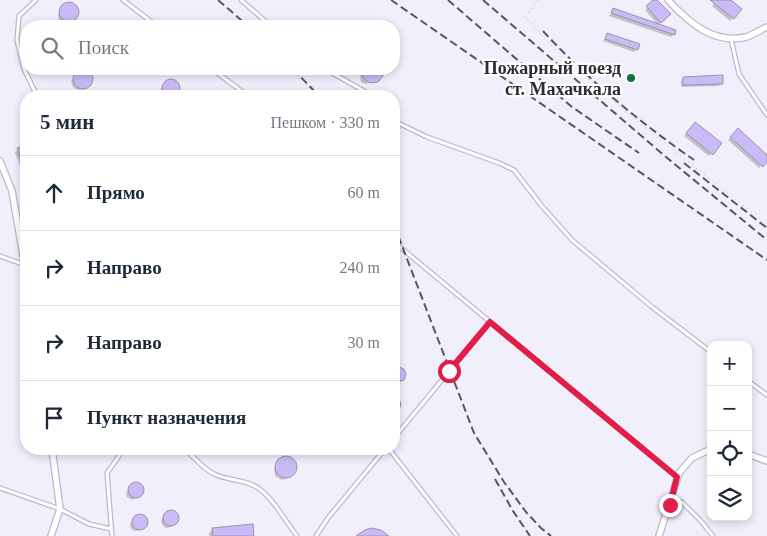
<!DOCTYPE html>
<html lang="ru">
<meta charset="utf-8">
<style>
:root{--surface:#fff;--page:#f2f2f3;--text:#1f2937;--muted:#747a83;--line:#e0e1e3}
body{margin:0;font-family:"Times New Roman",serif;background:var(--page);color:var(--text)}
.controls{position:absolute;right:15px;bottom:15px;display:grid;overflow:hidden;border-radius:10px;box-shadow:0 2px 8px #0003}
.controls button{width:45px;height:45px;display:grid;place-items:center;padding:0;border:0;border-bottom:1px solid var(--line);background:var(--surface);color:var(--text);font:25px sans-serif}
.stop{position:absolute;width:15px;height:15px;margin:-11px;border:4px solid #e11d48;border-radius:50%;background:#fff}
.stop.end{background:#e11d48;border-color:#fff;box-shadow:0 1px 5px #0008}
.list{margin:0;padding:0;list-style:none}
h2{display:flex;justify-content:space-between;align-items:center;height:65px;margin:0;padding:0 20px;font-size:21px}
h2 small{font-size:16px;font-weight:400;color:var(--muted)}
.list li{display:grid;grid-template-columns:32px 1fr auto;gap:15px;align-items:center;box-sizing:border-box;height:75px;padding:0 20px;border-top:1px solid var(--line)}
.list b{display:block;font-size:19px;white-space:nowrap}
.list em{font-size:16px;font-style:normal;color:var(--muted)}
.icon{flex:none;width:28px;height:28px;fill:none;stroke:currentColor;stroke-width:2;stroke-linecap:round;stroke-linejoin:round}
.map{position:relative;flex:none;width:767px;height:536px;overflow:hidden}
.search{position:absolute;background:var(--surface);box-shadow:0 2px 8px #0003;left:20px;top:20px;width:380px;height:55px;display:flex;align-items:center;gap:12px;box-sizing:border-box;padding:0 18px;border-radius:20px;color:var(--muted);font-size:19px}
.panel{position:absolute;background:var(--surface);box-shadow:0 2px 8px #0003;left:20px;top:90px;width:380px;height:365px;border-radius:20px}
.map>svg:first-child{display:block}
.shadow{fill:#0003}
.building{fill:#cabaf7;stroke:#9a96a5}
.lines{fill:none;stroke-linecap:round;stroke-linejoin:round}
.service-casing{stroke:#bdb9c9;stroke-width:5.5}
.minor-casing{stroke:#bdb9c9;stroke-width:8}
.path{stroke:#b3b1bc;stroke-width:1;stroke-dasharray:1 4;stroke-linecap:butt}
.service{stroke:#fff;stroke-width:3}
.minor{stroke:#fff;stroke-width:5.5}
.rail{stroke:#58565e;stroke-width:2;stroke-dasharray:8 4;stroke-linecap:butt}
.route{stroke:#e11d48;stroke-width:6}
.poi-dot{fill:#166e41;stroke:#fff;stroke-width:2}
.labels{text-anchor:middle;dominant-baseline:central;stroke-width:4.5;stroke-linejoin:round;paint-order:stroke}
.poi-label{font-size:18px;font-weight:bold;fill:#2e2c33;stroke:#fff;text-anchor:end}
</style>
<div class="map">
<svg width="767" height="536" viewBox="0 0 767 536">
<rect width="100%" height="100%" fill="#f2effd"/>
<path class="shadow" d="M655,0L669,14L658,25L645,10Z
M716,0H729L740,9L730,21L712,6Z
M71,4L76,7L78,13L71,22L65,24L59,20L58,15L64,6Z
M613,10L674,34L671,37L609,16Z
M607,34L637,49L634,52L603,41Z
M128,69H143L140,73L134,74Z
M363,69H381L382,74L378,81L365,84L361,82L360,74Z
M84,70L89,73L91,80L85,88L78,90L73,87L71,81L78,72Z
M683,78L722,83L719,86L681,87V81Z
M172,81L178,85L180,90L177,96H161L160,91L163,85L166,82Z
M692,126L720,143L709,156L684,136Z
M738,130L767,156V160L759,168L728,140Z
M26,146V180H25L15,152Z
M396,369L401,381L398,384H394V371Z
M288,458L294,462L296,468L288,478L282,480L275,476L274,469L281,459Z
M137,484L141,487L142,491L137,498L132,500L127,497L126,493L132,485Z
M172,512L176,515L177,520L171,527L166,528L163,526L161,520L164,516L167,513Z
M140,515L145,518L146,522L140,530L135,531L131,529L130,524L136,516Z
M213,529L252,536H209V533Z"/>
<path class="building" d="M653,0H657L671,14L661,23L646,6Z
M710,0H731L742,9L734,19Z
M59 12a10 10 0 1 1 20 0a10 10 0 1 1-20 0Z
M613,8L676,30L675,35L611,13Z
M607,33L640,44L638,50L605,39Z
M362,69H383V76L378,82L370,83L363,78Z
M73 79a10 10 0 1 1 20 0a10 10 0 1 1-20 0Z
M723,75V84L683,85V77Z
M162 88a9 9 0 1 1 18 0a9 9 0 1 1-18 0Z
M695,122L722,143L713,155L686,133Z
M738,128L767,155V162L763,167L730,137Z
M26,145V172H25L17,148Z
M399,367L404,369L406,374L404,380L398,382L394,381V368Z
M394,396L399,399L401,404L399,410L394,414Z
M275 467a11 11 0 1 1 22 0a11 11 0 1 1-22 0Z
M128 490a8 8 0 1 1 16 0a8 8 0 1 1-16 0Z
M163 518a8 8 0 1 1 16 0a8 8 0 1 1-16 0Z
M132 522a8 8 0 1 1 16 0a8 8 0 1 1-16 0Z
M253,524L254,536H213L212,528Z
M371,528L381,530L389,536H356L365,530Z"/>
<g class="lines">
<defs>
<path id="service" d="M36,0L19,16L17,40L24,69L37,96
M123,0L157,26
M241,0L271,26
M731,39L739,74L767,115
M212,69L248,96
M325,69L373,96
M394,121L427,137L499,163L514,170L541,205L572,240L652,307L711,352
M394,242L677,477
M0,256L25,265
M748,381L767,395
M394,438L490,322
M185,449C194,457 203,469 214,474C228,481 246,479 258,488C274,499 285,521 297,536
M389,449L457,536
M0,488L60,509L89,524L111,529
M670,505L682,502L700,520L713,536
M112,536L107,473L124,449
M316,536L328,518L385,449"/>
<path id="minor" d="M668,0C688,22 714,45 746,37C753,35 760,30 767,27
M0,161L12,191L26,272
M748,454L767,461
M51,536L60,509L52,449
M659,536L679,473L692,458L711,449"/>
</defs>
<use href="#service" class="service-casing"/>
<use href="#minor" class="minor-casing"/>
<path class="path" d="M538,0L525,17L561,56L649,131L767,224"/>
<use href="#service" class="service"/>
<use href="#minor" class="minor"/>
<path class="rail" d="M218,0L248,26
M391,0L767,260
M448,0L572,107L639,153
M483,0L666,157L767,240
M543,31C586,78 642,124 694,160
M293,69L319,96
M684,163L767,228
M394,225L474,433L504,482L526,512L541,528L551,536
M495,479L513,511L530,536"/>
</g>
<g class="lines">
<path class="route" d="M449,371L490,322L677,477L670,505"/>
</g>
<circle class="poi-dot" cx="631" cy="78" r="5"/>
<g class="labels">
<g class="poi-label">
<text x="621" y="68">Пожарный поезд<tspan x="621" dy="21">ст. Махачкала</tspan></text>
</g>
</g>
</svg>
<div class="controls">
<button>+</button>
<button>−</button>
<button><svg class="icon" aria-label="locate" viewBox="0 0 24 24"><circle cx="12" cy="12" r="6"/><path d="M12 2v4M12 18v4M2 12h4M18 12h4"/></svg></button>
<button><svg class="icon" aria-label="layers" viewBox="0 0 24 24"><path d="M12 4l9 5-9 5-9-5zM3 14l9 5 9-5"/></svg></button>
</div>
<div class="stop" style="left:449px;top:371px"></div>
<div class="stop end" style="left:670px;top:505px"></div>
<div class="search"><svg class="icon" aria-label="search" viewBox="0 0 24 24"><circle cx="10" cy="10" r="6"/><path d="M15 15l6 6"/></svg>Поиск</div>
<section class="panel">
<h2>5 мин<small>Пешком · 330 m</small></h2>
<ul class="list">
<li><svg class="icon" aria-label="ahead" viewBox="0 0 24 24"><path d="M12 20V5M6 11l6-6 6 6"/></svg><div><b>Прямо</b></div><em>60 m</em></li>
<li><svg class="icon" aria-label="right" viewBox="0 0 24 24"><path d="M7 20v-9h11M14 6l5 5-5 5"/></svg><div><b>Направо</b></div><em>240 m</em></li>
<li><svg class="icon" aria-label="right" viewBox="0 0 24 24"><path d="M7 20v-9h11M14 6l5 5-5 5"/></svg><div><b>Направо</b></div><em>30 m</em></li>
<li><svg class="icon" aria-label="arrive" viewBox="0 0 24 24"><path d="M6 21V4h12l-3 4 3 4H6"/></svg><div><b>Пункт назначения</b></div></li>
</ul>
</section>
</div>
